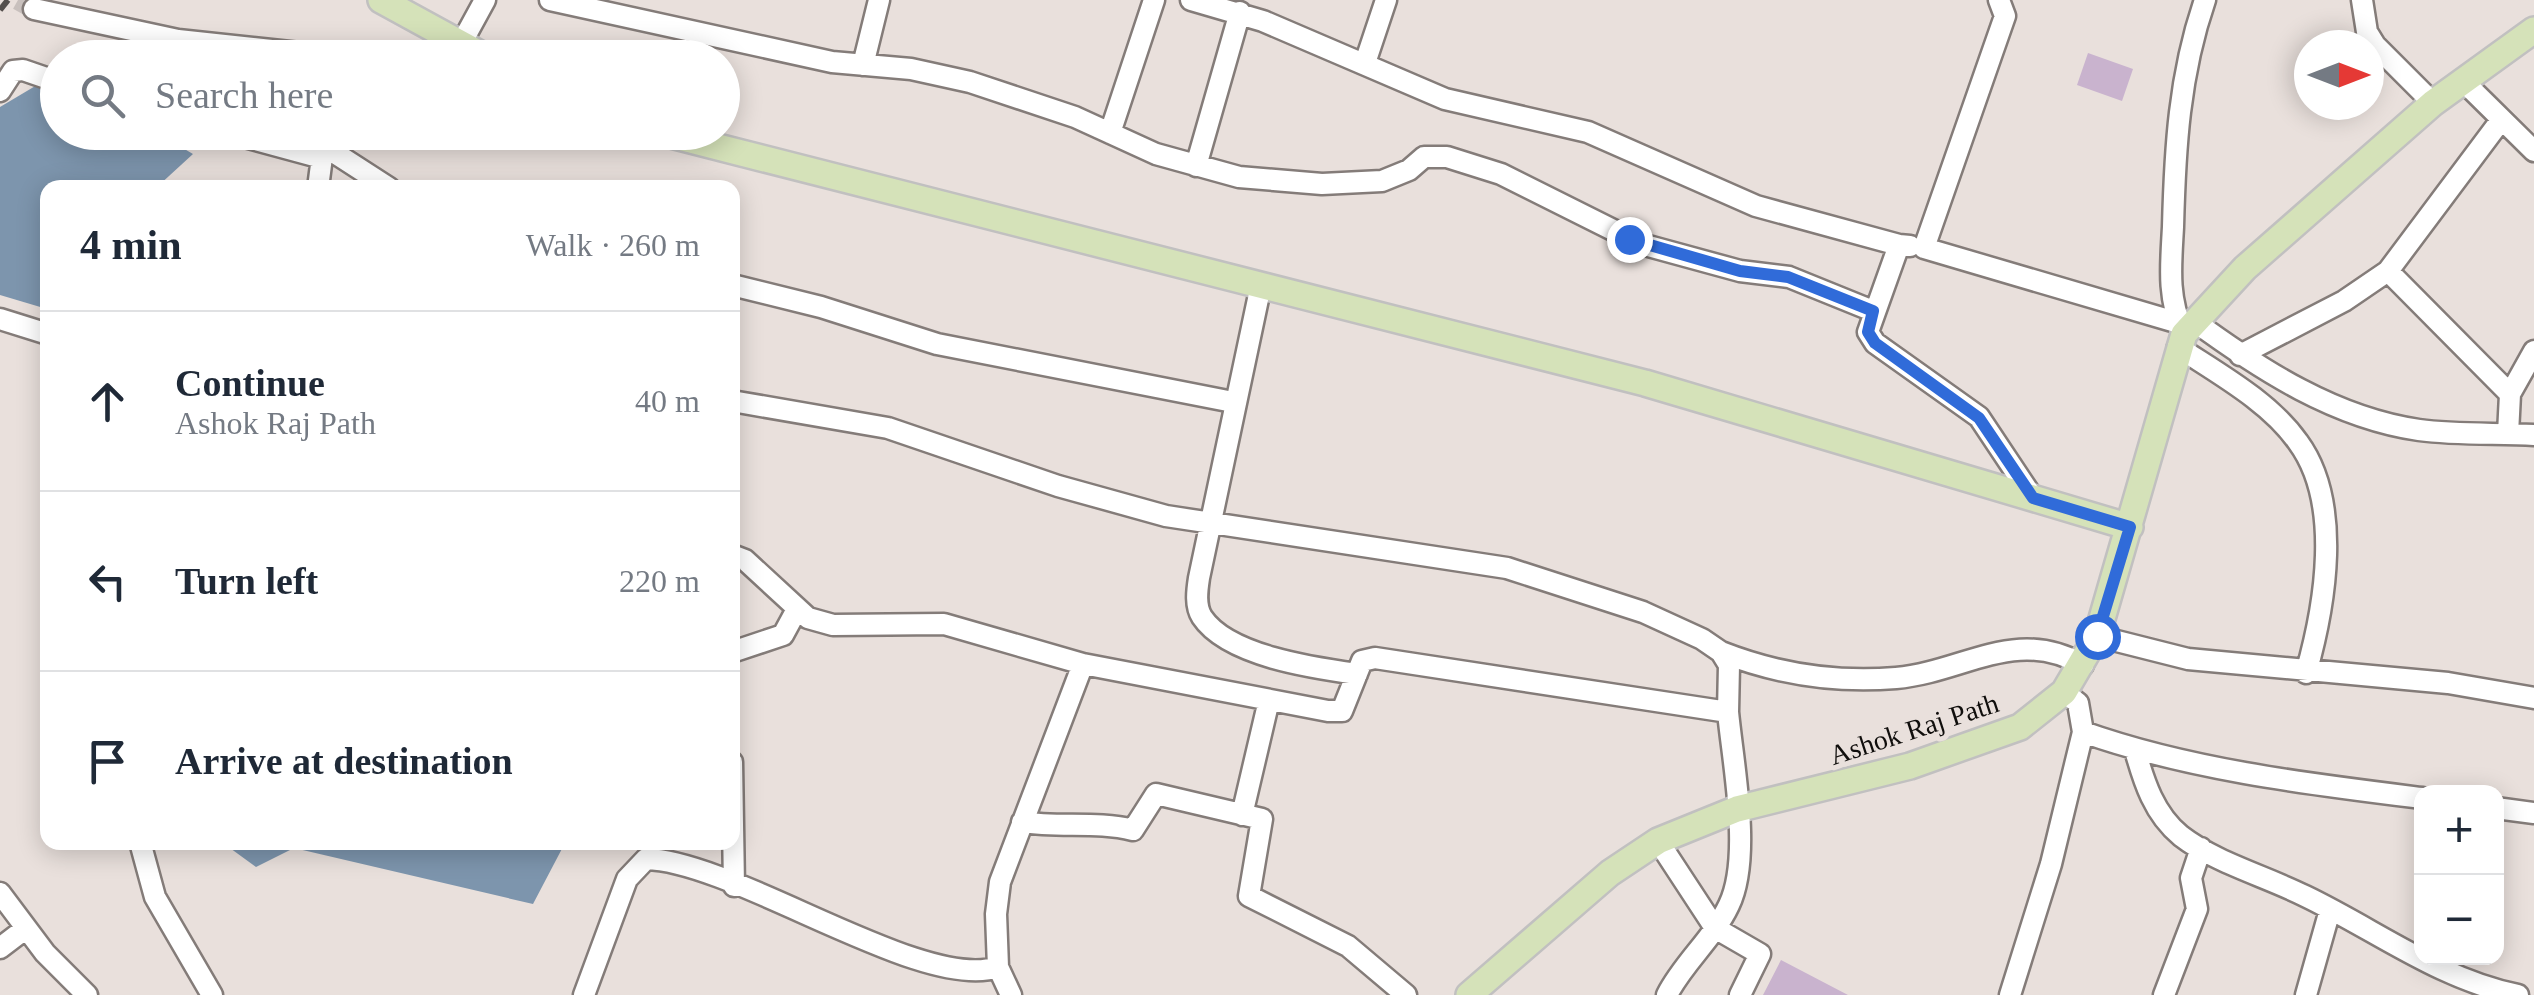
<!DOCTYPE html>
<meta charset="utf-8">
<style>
:root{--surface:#fff;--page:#f2f2f3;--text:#1f2937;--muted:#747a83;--line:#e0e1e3}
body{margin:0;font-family:"Times New Roman",serif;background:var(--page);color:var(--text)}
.controls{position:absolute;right:30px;bottom:30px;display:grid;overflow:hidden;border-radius:20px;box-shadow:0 5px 25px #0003}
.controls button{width:90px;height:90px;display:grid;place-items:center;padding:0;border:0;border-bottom:2px solid var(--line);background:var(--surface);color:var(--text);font:50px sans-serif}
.compass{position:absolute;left:2294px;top:30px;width:90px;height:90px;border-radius:50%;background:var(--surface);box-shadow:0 5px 25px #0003;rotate:90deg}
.stop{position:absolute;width:30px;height:30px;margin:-22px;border:8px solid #306bd9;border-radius:50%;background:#fff}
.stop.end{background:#306bd9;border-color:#fff;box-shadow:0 2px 10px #0008}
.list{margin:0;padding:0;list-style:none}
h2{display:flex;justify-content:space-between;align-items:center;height:130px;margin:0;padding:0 40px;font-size:42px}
h2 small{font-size:32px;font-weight:400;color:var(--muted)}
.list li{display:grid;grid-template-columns:65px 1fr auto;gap:30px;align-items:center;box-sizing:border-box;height:180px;padding:0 40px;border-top:2px solid var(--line)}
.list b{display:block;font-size:38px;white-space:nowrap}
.list p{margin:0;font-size:32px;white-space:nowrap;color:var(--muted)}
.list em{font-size:32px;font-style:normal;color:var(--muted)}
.icon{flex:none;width:55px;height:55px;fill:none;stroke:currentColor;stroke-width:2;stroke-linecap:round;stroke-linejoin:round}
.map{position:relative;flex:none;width:2534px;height:995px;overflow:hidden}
.search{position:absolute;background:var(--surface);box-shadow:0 5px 25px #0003;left:40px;top:40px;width:700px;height:110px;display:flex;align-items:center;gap:25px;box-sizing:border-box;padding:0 35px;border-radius:55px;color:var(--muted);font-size:38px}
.panel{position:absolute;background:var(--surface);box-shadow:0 5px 25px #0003;left:40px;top:180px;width:700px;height:670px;border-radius:20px}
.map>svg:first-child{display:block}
.water{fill:#7d95ad}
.building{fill:#c9b3ce}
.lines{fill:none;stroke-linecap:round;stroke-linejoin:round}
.minor-tunnel{stroke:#c8c0bd;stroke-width:20;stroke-dasharray:20 10;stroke-linecap:butt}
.minor-casing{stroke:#847c79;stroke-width:25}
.major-casing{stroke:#c1c0c0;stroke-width:30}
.minor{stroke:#fff;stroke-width:20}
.major{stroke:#d5e2b9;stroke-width:25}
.rail{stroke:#544f4d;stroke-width:6;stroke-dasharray:20 10;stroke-linecap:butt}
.route{stroke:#306bd9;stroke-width:12}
.labels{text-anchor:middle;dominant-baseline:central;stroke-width:10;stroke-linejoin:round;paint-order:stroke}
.street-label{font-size:28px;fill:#100e0c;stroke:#e9e0dc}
</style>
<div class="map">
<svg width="2534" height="995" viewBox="0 0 2534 995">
<rect width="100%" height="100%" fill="#e9e0dc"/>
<path class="water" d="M37,85L57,91L58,132L157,133L193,154L157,187L48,188L47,309L0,295V107Z
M223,843H565L533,904L294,848L256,867Z"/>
<path class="building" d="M2088,53L2133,69L2122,101L2077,85Z
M1781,960L1848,995H1763Z"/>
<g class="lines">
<path class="minor-tunnel" d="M18,0L34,9"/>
<defs>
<path id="minor" d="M550,0L832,62L911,69L970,82L1075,117L1156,154L1239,177L1322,184L1382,181L1409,170L1424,157H1447L1501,174L1641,244L1740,271L1789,277L1873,311
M1191,0L1263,21L1445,99L1588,132L1756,206L1899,245
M1999,0L2005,16L1924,248L2179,323
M2362,0L2367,32L2375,45L2433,103
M34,9L178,40L337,57
M461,44L485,0
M1365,63L1386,0
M863,65L879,0
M2463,81L2534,151
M0,91L13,71L23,70L58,82
M226,132L322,158
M1110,133L1154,0
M324,146L389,188
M1196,166L1240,12
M318,188L323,149
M1910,246L1899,245L1868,332L1875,343L1979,417L2033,498
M2388,271L2501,120
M732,285L821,307L937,344L1233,402
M1261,285L1199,578C1197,591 1195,606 1202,617C1228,656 1314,668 1357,674
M0,319L48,334
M2194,321C2261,370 2335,418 2419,430C2457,435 2496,433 2534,435
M2183,332C2167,296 2171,265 2173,227C2175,149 2179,75 2205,0
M2178,347C2219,374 2270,402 2298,442C2343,503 2325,606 2306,673
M2240,355L2344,301L2388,271L2510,394
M732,401L888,428L1058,486L1166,516L1507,568L1643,612L1702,639L1721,652L1729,665L1728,712
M2508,434L2510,394L2534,351
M2097,636L2188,659L2448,683L2534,698
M732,652L783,635L796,611
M1721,652C1777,674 1836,683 1896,678C1964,672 2016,626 2083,665
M1083,664L1328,711H1342L1362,661L1375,658L1728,712C1733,765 1752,857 1729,905C1713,939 1683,963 1667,995
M2083,732C2190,770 2309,784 2422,798
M2135,750C2144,782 2154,814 2181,836C2216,863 2265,876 2305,896C2376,930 2439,979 2518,995
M732,762L734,886
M2496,808L2534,813
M1242,815L1269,700
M1022,822C1059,828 1097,821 1133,830L1156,794L1262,819L1249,896L1348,946L1406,995
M1658,841L1715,928L1760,954L1740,995
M140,842L155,897L212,995
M0,893L45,953L87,995
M0,948L25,929
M998,967L1011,995
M584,995L627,879L646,859C735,861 923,993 998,967L996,914L1000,882L1083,664L944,624L833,625L808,618L745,560L732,555
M2010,995L2051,864L2083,732L2078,703L2064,692
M2164,995L2197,909L2191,878L2201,848
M2306,995L2330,910"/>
<path id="major" d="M381,0L487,58
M659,132L1645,383L2130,527
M1469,995L1610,873L1658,841L1737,809L1910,766L2020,727L2064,692L2097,636L2184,334L2245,268L2433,103L2534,30"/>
</defs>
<use href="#minor" class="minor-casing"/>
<use href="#major" class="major-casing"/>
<use href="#minor" class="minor"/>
<use href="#major" class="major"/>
<path class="rail" d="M0,10L8,0"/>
</g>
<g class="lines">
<path class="route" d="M1629,239L1740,271L1788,277L1873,311L1868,332L1875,343L1979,418L2033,498L2130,527L2097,636"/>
</g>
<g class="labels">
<g class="street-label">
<text transform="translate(1914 729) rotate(-18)">Ashok Raj Path</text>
</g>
</g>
</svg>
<div class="controls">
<button>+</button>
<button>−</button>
</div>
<svg class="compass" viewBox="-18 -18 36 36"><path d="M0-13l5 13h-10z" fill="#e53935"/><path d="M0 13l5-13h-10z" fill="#747a83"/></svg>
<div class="stop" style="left:2097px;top:636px"></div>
<div class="stop end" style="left:1629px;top:239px"></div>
<div class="search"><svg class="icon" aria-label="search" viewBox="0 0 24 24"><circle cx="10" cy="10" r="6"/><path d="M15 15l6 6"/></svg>Search here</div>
<section class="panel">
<h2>4 min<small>Walk · 260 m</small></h2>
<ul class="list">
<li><svg class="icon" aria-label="ahead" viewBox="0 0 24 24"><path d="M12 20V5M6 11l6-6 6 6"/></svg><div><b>Continue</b><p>Ashok Raj Path</p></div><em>40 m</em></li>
<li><svg class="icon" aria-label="left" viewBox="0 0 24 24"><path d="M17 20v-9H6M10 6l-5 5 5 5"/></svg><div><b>Turn left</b></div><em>220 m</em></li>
<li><svg class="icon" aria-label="arrive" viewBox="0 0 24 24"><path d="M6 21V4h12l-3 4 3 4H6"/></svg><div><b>Arrive at destination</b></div></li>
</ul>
</section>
</div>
